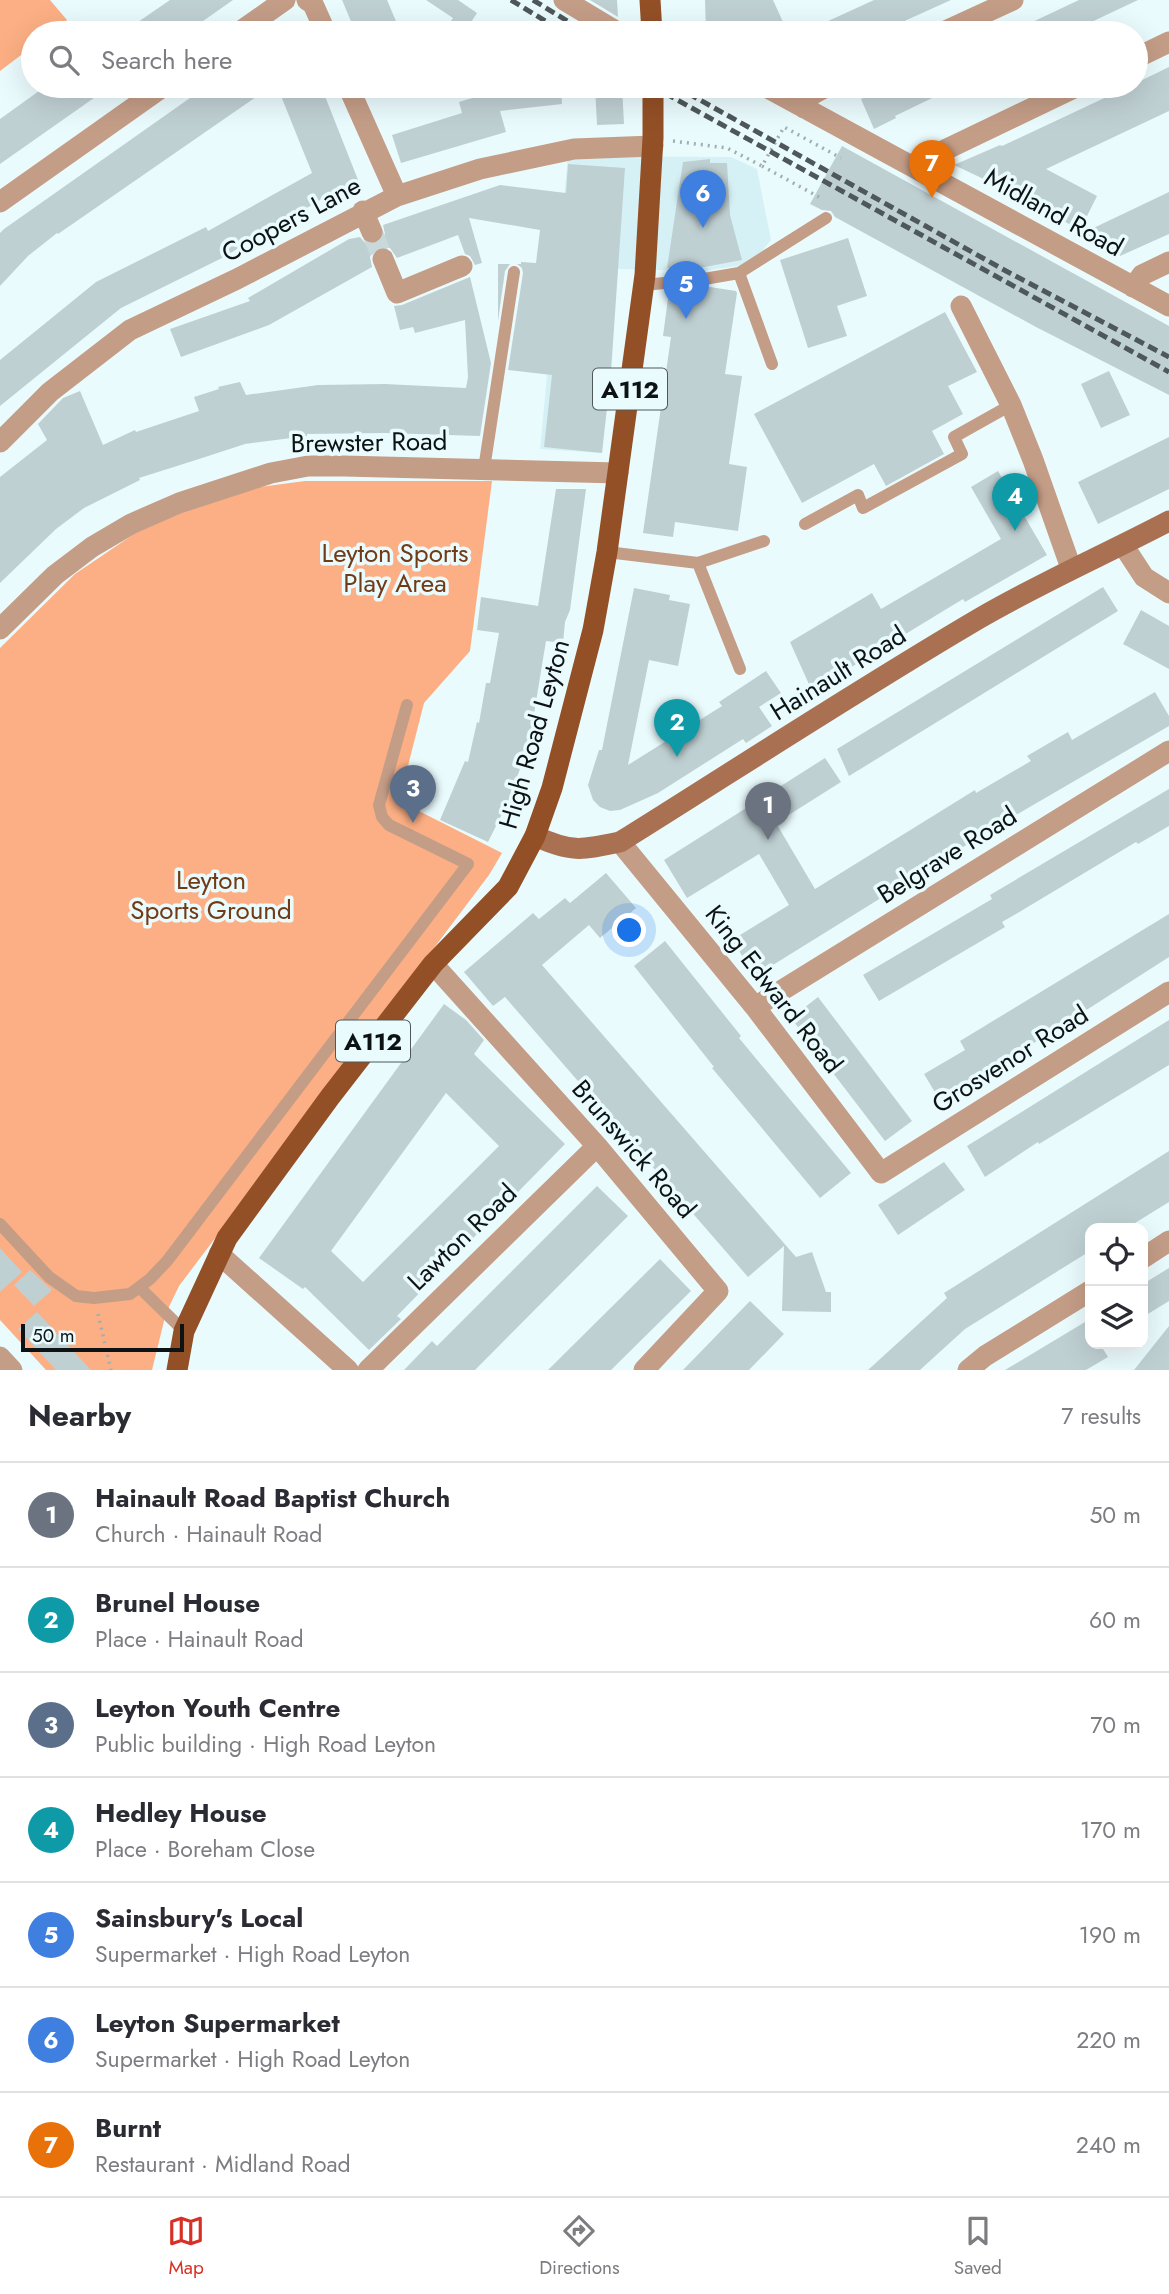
<!DOCTYPE html>
<meta charset="utf-8">
<style>
:root{--surface:#fff;--page:#f2f2f3;--text:#2b2b33;--muted:#7c7c81;--line:#e1e1e2;--accent:#d93025}
body{margin:0;font-family:Jost,sans-serif;background:var(--page);color:var(--text)}
.controls{position:absolute;right:21px;bottom:21px;display:grid;overflow:hidden;border-radius:14px;box-shadow:0 7px 28px #0002}
.controls button{width:63px;height:63px;display:grid;place-items:center;padding:0;border:0;border-bottom:2px solid var(--line);background:var(--surface);color:var(--text);font:35px sans-serif}
.scale{position:absolute;left:21px;bottom:18px;width:163px;box-sizing:border-box;padding-left:7px;border:4px solid #0d1314;border-top:0;font-size:19px;line-height:24px;white-space:nowrap;color:#0d1314;-webkit-text-stroke:5px #eafbfe;paint-order:stroke}
.you{position:absolute;left:630px;top:931px;width:24px;height:24px;margin:-18px;border:5px solid #fff;border-radius:50%;background:#1a73e8;box-shadow:0 0 0 10px #1a73e833}
.badge{display:grid;place-items:center;width:46px;height:46px;border-radius:50%;background:var(--accent);color:#fff;font-size:23px;font-weight:700}
.pin{position:absolute;translate:-50% -58px;filter:drop-shadow(0 2px 4px #0008)}
.pin::after{content:'';position:absolute;top:37px;width:24px;height:21px;background:inherit;clip-path:polygon(0 0,100% 0,50% 100%)}
.list{margin:0;padding:0;list-style:none}
h2{display:flex;justify-content:space-between;align-items:center;height:91px;margin:0;padding:0 28px;font-size:30px}
h2 small{font-size:23px;font-weight:400;color:var(--muted)}
.list li{display:grid;grid-template-columns:46px 1fr auto;gap:21px;align-items:center;box-sizing:border-box;height:105px;padding:0 28px;border-top:2px solid var(--line)}
.list b{display:block;font-size:26px;white-space:nowrap}
.list p{margin:0;font-size:23px;white-space:nowrap;color:var(--muted)}
.list em{font-size:23px;font-style:normal;color:var(--muted)}
.icon{flex:none;width:38px;height:38px;fill:none;stroke:currentColor;stroke-width:2;stroke-linecap:round;stroke-linejoin:round}
.map{position:relative;flex:none;width:1169px;height:1370px;overflow:hidden}
.search{position:absolute;background:var(--surface);box-shadow:0 7px 28px #0002;left:21px;right:21px;top:21px;height:77px;display:flex;align-items:center;gap:18px;box-sizing:border-box;padding:0 24px;border-radius:38px;color:var(--muted);font-size:26px}
.sheet{height:826px;background:var(--surface)}
nav{display:flex;justify-content:space-around;align-items:center;box-sizing:border-box;height:98px;border-top:2px solid var(--line);background:var(--surface);font-size:19px;color:var(--muted)}
nav a{display:grid;justify-items:center;gap:4px}
nav .on{color:var(--accent)}
.map>svg:first-child{display:block}
.built{fill:#d6f1f5}
.green{fill:#fcaf84}
.building{fill:#bfd0d3;fill-rule:evenodd}
.lines{fill:none;stroke-linecap:round;stroke-linejoin:round}
.street-tunnel{stroke:#c9d8db;stroke-width:21;stroke-dasharray:21 10;stroke-linecap:butt}
.path{stroke:#a1aeb1;stroke-width:3.5;stroke-dasharray:2 5;stroke-linecap:butt}
.lane{stroke:#c49d87;stroke-width:12}
.street{stroke:#c49d87;stroke-width:21}
.secondary{stroke:#a97151;stroke-width:21}
.primary{stroke:#935026;stroke-width:21}
.rail{stroke:#4e5759;stroke-width:5;stroke-dasharray:10 5;stroke-linecap:butt}
.labels{text-anchor:middle;dominant-baseline:central;stroke-width:7;stroke-linejoin:round;paint-order:stroke}
.shield{fill:#eafbfe;stroke:#4f595a;stroke-width:2}
.shield-label{font-size:24px;font-weight:bold;fill:#0d1314}
.street-label{font-size:26px;fill:#0d1314;stroke:#eafbfe}
.park-label{font-size:26px;fill:#723a15;stroke:#eafbfe}
</style>
<div class="map">
<svg width="1169" height="1370" viewBox="0 0 1169 1370">
<rect width="100%" height="100%" fill="#eafbfe"/>
<path class="built" d="M568,156L731,157L757,169L771,240L752,264L702,271L618,269L602,453L540,449Z"/>
<path class="green" d="M0,0H50L67,20L50,33H33V46L0,71Z
M305,481H492L470,651L424,703L399,801L502,853L489,875L179,1286L166,1313L152,1370H46L0,1320V648L75,574L137,532L193,508L253,488Z"/>
<path class="building" d="M170,0H233L186,33H122Z
M342,0H387L401,33H356Z
M426,0H458L477,13L464,33H443L453,18Z
M590,0H617L618,17Z
M705,0H773L788,33H706Z
M874,0H951L878,33H802Z
M1079,0H1138L1068,33H1009Z
M1169,67V111L1046,169L1097,196L1080,230L1007,190L954,165L1000,145L1002,146L1130,86H1136V83Z
M46,86H111L0,164V119Z
M207,86H272L58,234L57,233L28,256L0,286V233L4,229Z
M277,86H321L362,190L324,204L322,199L222,258L121,308L0,406V360L96,282L206,227L208,231L312,173Z
M498,86H561L562,104L500,111L506,132L401,163L392,135L462,113L459,102L499,90Z
M595,86H622L624,124L597,125Z
M888,86H957L895,116L896,118L874,129L861,99Z
M842,146L1169,326V395L1036,327L835,217L831,211L822,210L810,204Z
M710,159V163H727L730,215L742,260L672,273L673,268H667L683,162Z
M568,164L625,168L611,372L602,453L544,447L552,375L508,370L523,273L522,268L517,264H521V262L536,263L540,230L469,218L482,263L475,265L470,256L465,254L458,235L397,258L390,248L379,247L373,251L370,257L372,267L269,325L181,357L170,329L250,301L248,298L349,239L360,237L365,243L377,244L385,234L383,225L500,185L566,193Z
M1169,192V234L1120,256L1083,233Z
M848,238L867,296L837,306L847,336L808,348L780,260Z
M498,264H510L505,271L498,321Z
M470,277L491,363L480,436L385,433L307,434V436L245,444L199,459L139,478L140,480L84,508L56,529L0,583V477L47,440L38,424L63,398L80,391L103,445L135,430L136,432L199,411L194,397L219,389L218,387L240,382L246,395L318,385L385,384L466,388L468,377L465,320L415,333L413,327L400,330L394,306L402,305Z
M710,287L736,291L737,293L725,374L742,376L729,464L747,467L738,531L675,522L673,537L643,533L671,337L663,336L669,291Z
M945,312L977,372L948,386L963,414L932,431L944,454L886,486L874,464L802,503L754,414Z
M1109,371L1130,415L1101,428L1081,384Z
M1169,437V489L1098,524L1078,482Z
M998,471L1047,555L965,602L963,599L812,691L790,642L872,593L881,609L1001,539L971,487Z
M556,489H586L570,610L565,622L563,643L546,641L532,726L523,761L507,804L488,842L440,820L465,761L468,762L477,722L479,723L486,683H490L499,633L477,630L481,597L538,606Z
M1103,587L1118,611L849,776L837,749Z
M634,588L670,595L669,600L690,604L678,666L649,660L628,765L722,706L719,702L766,671L781,693L759,707L772,726L746,743L743,739L658,793L620,810L610,811L600,807L593,800L588,785L599,750H602Z
M1141,610L1169,626V669L1123,644Z
M1155,692L1169,716V726L997,826L755,976L732,940L789,905L759,854L687,898L664,860L825,758L841,782L776,823L815,889L975,790L976,793L1031,761L1027,756L1068,732L1072,740Z
M1169,789V826L1138,844L1136,842L1021,911L1002,922L1005,927L879,1001L863,975L992,899L990,895Z
M606,873L636,908L600,938L589,925L542,965L796,1257L812,1252L826,1292H831V1312L782,1311L784,1246L748,1277L505,997L493,1006L464,972L533,913L539,919L565,898L570,903Z
M1169,914V957L1049,1034L939,1099L924,1074L965,1050L960,1041Z
M665,941L741,1036L739,1038L851,1173L820,1198L712,1068L714,1067L634,966Z
M818,997L912,1121L885,1141L791,1018Z
M444,1004L466,1020L484,1040L474,1054L565,1144L397,1316L401,1319L369,1350L305,1287L303,1289L259,1258ZM446,1093L499,1146L363,1282L331,1251Z
M1169,1020V1065L1039,1144L1038,1142L985,1177L967,1146Z
M1169,1151V1202L1127,1228H1090V1251L965,1329L920,1370H868L947,1298L944,1293Z
M944,1162L965,1190L898,1235L878,1205Z
M597,1186L628,1216L475,1370H404L432,1341L437,1346Z
M0,1248L22,1272L0,1292Z
M660,1259L691,1291L611,1370H548Z
M1169,1268V1301L1143,1317V1284Z
M30,1270L52,1290L34,1306L14,1285Z
M750,1301L784,1334L749,1370H683Z
M37,1312L91,1370H56L18,1329Z
M1090,1319V1344H1100L1108,1357L1086,1370H1005Z
M1169,1326V1370H1134Z"/>
<g class="lines">
<path class="street-tunnel" d="M372,232L383,259"/>
<path class="path" d="M673,141L727,148L762,166L784,127L841,158
M762,166L819,197
M98,1314L111,1370"/>
<path class="lane" d="M739,273L772,364
M644,285L704,279L739,273L826,218
M484,469L514,272
M805,524L858,495L863,508L962,454L954,437L1011,405
M607,552L698,563L764,541
M698,563L740,669
M0,1224L49,1277L76,1296L94,1298L130,1294L150,1279L167,1261L468,864L389,825L382,817L379,805L407,705
M140,1288L184,1331"/>
<path class="street" d="M307,0L313,4L326,33
M564,0L619,33
M238,33L285,0
M941,33L1013,0
M1136,58L1169,42
M348,86L397,196
M764,86L1169,306
M804,108L811,95L828,86
M919,170L926,159L1078,86
M0,202L164,86
M363,211L372,232
M383,259L397,293L462,266
M1133,287L1142,275L1169,262
M961,306L1011,405L1033,460L1071,568
M0,442L50,392L130,330L237,279L397,196L480,169L574,149L653,146
M1123,545L1144,577L1169,593
M0,629L55,575L92,547L131,524L179,503L271,473L308,466H344L618,473
M620,842L755,1007L881,1173L1169,992
M433,964L597,1146L718,1291L644,1370
M755,1007L1169,751
M219,1254L348,1370
M1143,1258L1169,1241
M0,1357L12,1370
M368,1370L597,1146
M968,1370L985,1356L1090,1291"/>
<path class="secondary" d="M535,836C572,853 582,850 620,842C740,767 859,689 980,618C1042,582 1106,554 1169,521"/>
<path class="primary" d="M650,0L652,33
M177,1370L184,1331L227,1238L330,1097L433,964L508,887L535,836L552,788L593,630L607,552L645,275L653,138V86"/>
<path class="rail" d="M511,0L565,33
M533,0L587,33
M652,86L1169,372
M675,86L1006,271L1169,357"/>
</g>
<g class="labels">
<g class="shield">
<rect x="593" y="368.5" width="74" height="41" rx="5"/>
<rect x="336" y="1020.5" width="74" height="41" rx="5"/>
</g>
<g class="shield-label">
<text x="630" y="389">A112</text>
<text x="373" y="1041">A112</text>
</g>
<g class="street-label">
<text transform="translate(1054 212) rotate(29)">Midland Road</text>
<text transform="translate(291 219) rotate(-28)">Coopers Lane</text>
<text transform="translate(369 442) rotate(-1)">Brewster Road</text>
<text transform="translate(838 673) rotate(-32)">Hainault Road</text>
<text transform="translate(534 734) rotate(-74)">High Road Leyton</text>
<text transform="translate(947 855) rotate(-32)">Belgrave Road</text>
<text transform="translate(774 989) rotate(52)">King Edward Road</text>
<text transform="translate(1010 1059) rotate(-32)">Grosvenor Road</text>
<text transform="translate(634 1149) rotate(49)">Brunswick Road</text>
<text transform="translate(462 1237) rotate(-44)">Lawton Road</text>
</g>
<g class="park-label">
<text x="395" y="553">Leyton Sports<tspan x="395" dy="30">Play Area</tspan></text>
<text x="211" y="880">Leyton<tspan x="211" dy="30">Sports Ground</tspan></text>
</g>
</g>
</svg>
<div class="controls">
<button><svg class="icon" aria-label="locate" viewBox="0 0 24 24"><circle cx="12" cy="12" r="6"/><path d="M12 2v4M12 18v4M2 12h4M18 12h4"/></svg></button>
<button><svg class="icon" aria-label="layers" viewBox="0 0 24 24"><path d="M12 4l9 5-9 5-9-5zM3 14l9 5 9-5"/></svg></button>
</div>
<div class="scale">50 m</div>
<div class="you"></div>
<div class="pin badge" style="left:768px;top:840px;background:#6b7280">1</div>
<div class="pin badge" style="left:677px;top:757px;background:#0f9aa8">2</div>
<div class="pin badge" style="left:413px;top:823px;background:#5c6f8a">3</div>
<div class="pin badge" style="left:1015px;top:531px;background:#0f9aa8">4</div>
<div class="pin badge" style="left:686px;top:319px;background:#3f7fe0">5</div>
<div class="pin badge" style="left:703px;top:228px;background:#3f7fe0">6</div>
<div class="pin badge" style="left:932px;top:198px;background:#e8710a">7</div>
<div class="search"><svg class="icon" aria-label="search" viewBox="0 0 24 24"><circle cx="10" cy="10" r="6"/><path d="M15 15l6 6"/></svg>Search here</div>
</div>
<section class="sheet">
<h2>Nearby<small>7 results</small></h2>
<ul class="list">
<li><span class="badge" style="background:#6b7280">1</span><div><b>Hainault Road Baptist Church</b><p>Church · Hainault Road</p></div><em>50 m</em></li>
<li><span class="badge" style="background:#0f9aa8">2</span><div><b>Brunel House</b><p>Place · Hainault Road</p></div><em>60 m</em></li>
<li><span class="badge" style="background:#5c6f8a">3</span><div><b>Leyton Youth Centre</b><p>Public building · High Road Leyton</p></div><em>70 m</em></li>
<li><span class="badge" style="background:#0f9aa8">4</span><div><b>Hedley House</b><p>Place · Boreham Close</p></div><em>170 m</em></li>
<li><span class="badge" style="background:#3f7fe0">5</span><div><b>Sainsbury's Local</b><p>Supermarket · High Road Leyton</p></div><em>190 m</em></li>
<li><span class="badge" style="background:#3f7fe0">6</span><div><b>Leyton Supermarket</b><p>Supermarket · High Road Leyton</p></div><em>220 m</em></li>
<li><span class="badge" style="background:#e8710a">7</span><div><b>Burnt</b><p>Restaurant · Midland Road</p></div><em>240 m</em></li>
</ul>
</section>
<nav>
<a class="on"><svg class="icon" aria-label="map" viewBox="0 0 24 24"><path d="M3 6l6-2 6 2 6-2v14l-6 2-6-2-6 2zM9 4v14M15 6v14"/></svg>Map</a>
<a><svg class="icon" aria-label="directions" viewBox="0 0 24 24"><path d="M12 3l9 9-9 9-9-9zM9 14v-3h6M13 9l2 2-2 2"/></svg>Directions</a>
<a><svg class="icon" aria-label="saved" viewBox="0 0 24 24"><path d="M7 4h10v16l-5-4-5 4z"/></svg>Saved</a>
</nav>
